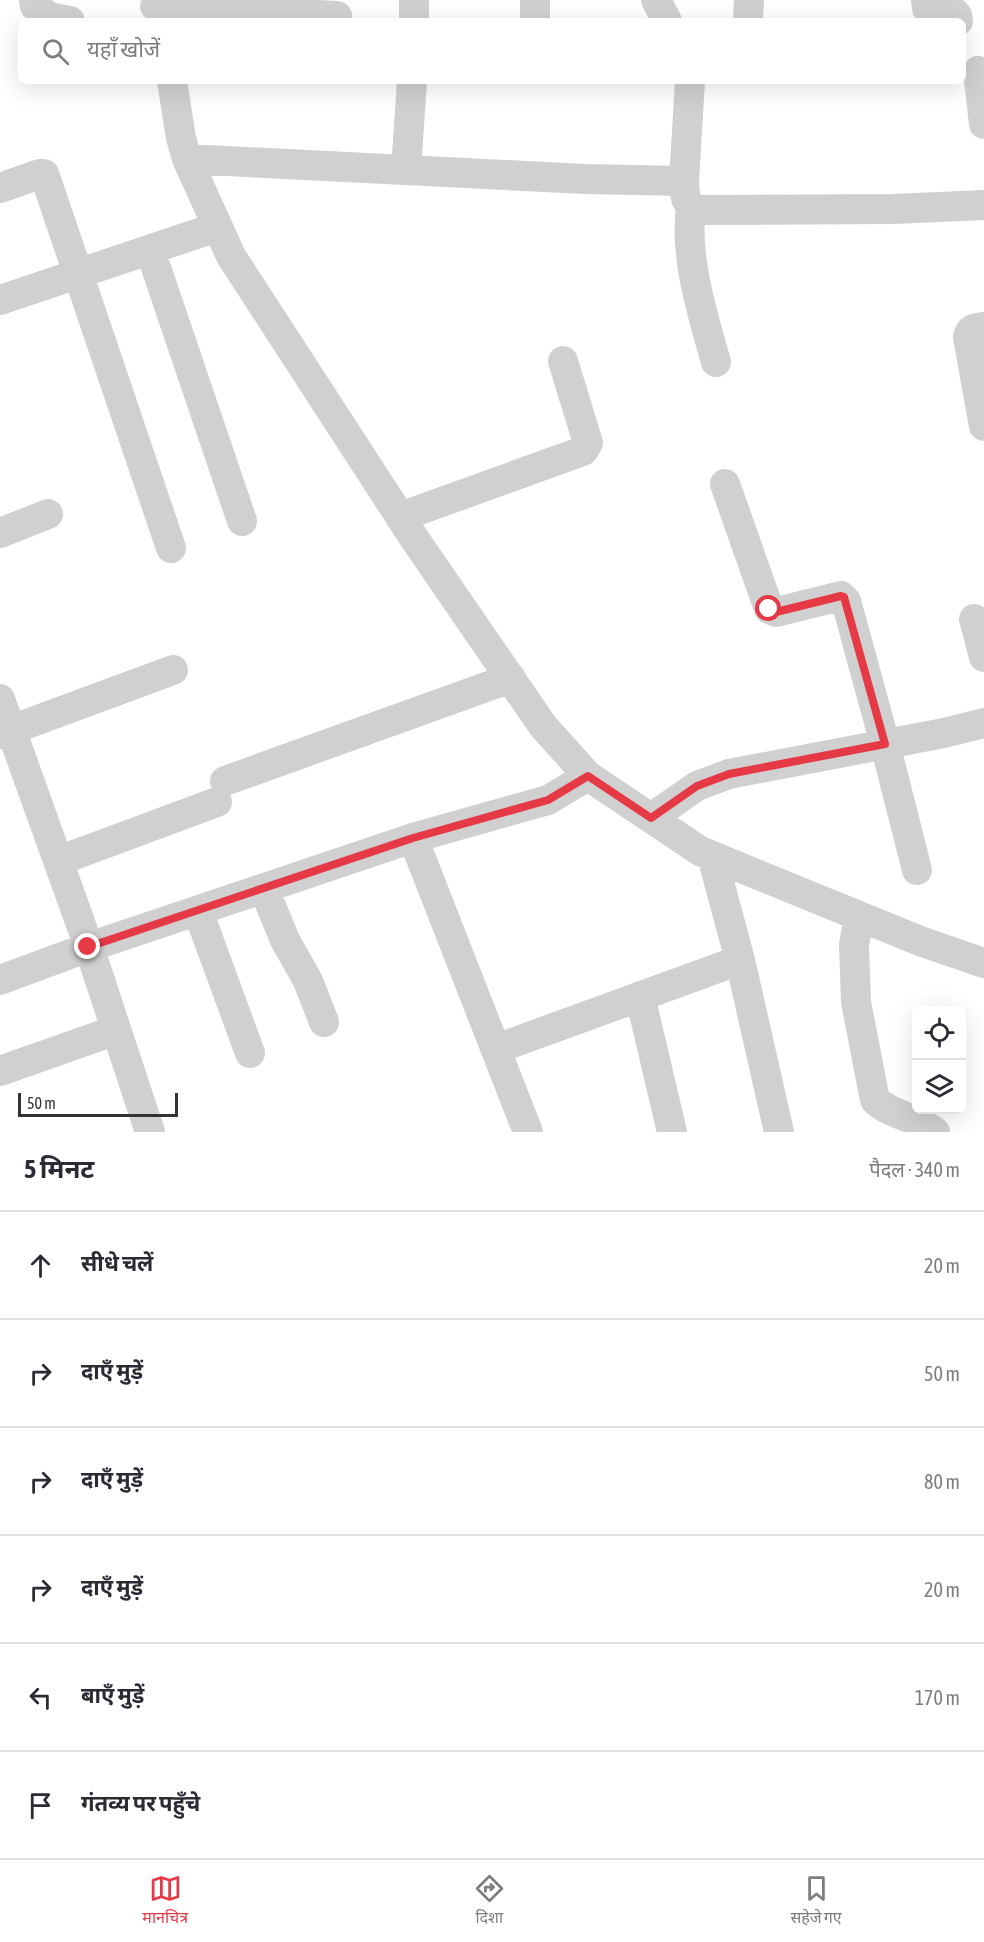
<!DOCTYPE html>
<html lang="hi">
<meta charset="utf-8">
<style>
:root{--surface:#fff;--page:#f7f7f7;--text:#2b2b33;--muted:#7c7c81;--line:#e1e1e2;--accent:#e63946}
body{margin:0;font-family:"Asap Condensed","Noto Sans Devanagari",sans-serif;background:var(--page);color:var(--text)}
.controls{position:absolute;right:18px;bottom:18px;display:grid;overflow:hidden;border-radius:9px;box-shadow:0 6px 24px #0002}
.controls button{width:54px;height:54px;display:grid;place-items:center;padding:0;border:0;border-bottom:2px solid var(--line);background:var(--surface);color:var(--text);font:30px sans-serif}
.scale{position:absolute;left:18px;bottom:15px;width:160px;box-sizing:border-box;padding-left:6px;border:3px solid #333;border-top:0;font-size:16px;line-height:21px;white-space:nowrap;color:#333;-webkit-text-stroke:4px #fff;paint-order:stroke}
.stop{position:absolute;width:18px;height:18px;margin:-14px;border:4px solid #e63946;border-radius:50%;background:#fff}
.stop.end{background:#e63946;border-color:#fff;box-shadow:0 2px 6px #0008}
.list{margin:0;padding:0;list-style:none}
h2{display:flex;justify-content:space-between;align-items:center;height:78px;margin:0;padding:0 24px;font-size:26px}
h2 small{font-size:20px;font-weight:400;color:var(--muted)}
.list li{display:grid;grid-template-columns:39px 1fr auto;gap:18px;align-items:center;box-sizing:border-box;height:108px;padding:0 24px;border-top:2px solid var(--line)}
.list b{display:block;font-size:22px;white-space:nowrap}
.list em{font-size:20px;font-style:normal;color:var(--muted)}
.icon{flex:none;width:33px;height:33px;fill:none;stroke:currentColor;stroke-width:2;stroke-linecap:round;stroke-linejoin:round}
.map{position:relative;flex:none;width:984px;height:1132px;overflow:hidden}
.search{position:absolute;background:var(--surface);box-shadow:0 6px 24px #0002;left:18px;right:18px;top:18px;height:66px;display:flex;align-items:center;gap:15px;box-sizing:border-box;padding:0 21px;border-radius:9px;color:var(--muted);font-size:22px}
.sheet{height:726px;background:var(--surface)}
nav{display:flex;justify-content:space-around;align-items:center;box-sizing:border-box;height:84px;border-top:2px solid var(--line);background:var(--surface);font-size:16px;color:var(--muted)}
nav a{display:grid;justify-items:center;gap:3px}
nav .on{color:var(--accent)}
.map>svg:first-child{display:block}
.lines{fill:none;stroke-linecap:round;stroke-linejoin:round}
.minor{stroke:#d0d0d0;stroke-width:30}
.route{stroke:#e63946;stroke-width:8}
</style>
<div class="map">
<svg width="984" height="1132" viewBox="0 0 984 1132">
<rect width="100%" height="100%" fill="#fff"/>
<g class="lines">
<path class="minor" d="M34,0L35,6L49,17L70,21
M656,0L667,21
M926,0L927,9L955,13L957,15L958,21
M155,6L337,16
M414,21V0
M535,21V0
M748,21L749,0
M978,71L984,124
M172,81L181,138L187,159L231,256L414,538L543,726L588,776L700,851L920,941L984,963
M187,159L585,179L684,181L690,81
M406,170L412,81
M684,181C685,193 684,205 697,210L893,209L984,205
M0,188L40,174H44L46,179L171,548
M691,208C684,256 703,316 716,362
M150,250L242,521
M0,300L217,227
M984,327C975,328 970,328 968,337L984,426
M725,484L769,609L776,612L841,596L846,601L885,744L917,870
M400,517L583,451L588,443L563,361
M0,533L48,514
M974,619L984,657
M0,699L89,947L150,1132
M0,734L173,670
M225,781L511,678
M651,818L697,786L729,774L944,733L984,723
M413,838L528,1132
M712,856L740,960L779,1132
M58,861L217,802
M264,889L285,940L308,981L324,1022
M198,911L250,1053
M859,917L854,945L856,1002L875,1100C892,1116 917,1117 935,1132
M0,980L89,947L413,838L548,800L588,776
M640,996L672,1132
M496,1049L740,960
M0,1071L116,1030"/>
</g>
<g class="lines">
<path class="route" d="M88,947L413,838L548,800L588,776L651,818L697,786L729,774L885,744L844,597L841,596L776,612L769,609"/>
</g>
</svg>
<div class="controls">
<button><svg class="icon" aria-label="locate" viewBox="0 0 24 24"><circle cx="12" cy="12" r="6"/><path d="M12 2v4M12 18v4M2 12h4M18 12h4"/></svg></button>
<button><svg class="icon" aria-label="layers" viewBox="0 0 24 24"><path d="M12 4l9 5-9 5-9-5zM3 14l9 5 9-5"/></svg></button>
</div>
<div class="scale">50 m</div>
<div class="stop" style="left:769px;top:609px"></div>
<div class="stop end" style="left:88px;top:947px"></div>
<div class="search"><svg class="icon" aria-label="search" viewBox="0 0 24 24"><circle cx="10" cy="10" r="6"/><path d="M15 15l6 6"/></svg>यहाँ खोजें</div>
</div>
<section class="sheet">
<h2>5 मिनट<small>पैदल · 340 m</small></h2>
<ul class="list">
<li><svg class="icon" aria-label="ahead" viewBox="0 0 24 24"><path d="M12 20V5M6 11l6-6 6 6"/></svg><div><b>सीधे चलें</b></div><em>20 m</em></li>
<li><svg class="icon" aria-label="right" viewBox="0 0 24 24"><path d="M7 20v-9h11M14 6l5 5-5 5"/></svg><div><b>दाएँ मुड़ें</b></div><em>50 m</em></li>
<li><svg class="icon" aria-label="right" viewBox="0 0 24 24"><path d="M7 20v-9h11M14 6l5 5-5 5"/></svg><div><b>दाएँ मुड़ें</b></div><em>80 m</em></li>
<li><svg class="icon" aria-label="right" viewBox="0 0 24 24"><path d="M7 20v-9h11M14 6l5 5-5 5"/></svg><div><b>दाएँ मुड़ें</b></div><em>20 m</em></li>
<li><svg class="icon" aria-label="left" viewBox="0 0 24 24"><path d="M17 20v-9H6M10 6l-5 5 5 5"/></svg><div><b>बाएँ मुड़ें</b></div><em>170 m</em></li>
<li><svg class="icon" aria-label="arrive" viewBox="0 0 24 24"><path d="M6 21V4h12l-3 4 3 4H6"/></svg><div><b>गंतव्य पर पहुँचे</b></div></li>
</ul>
</section>
<nav>
<a class="on"><svg class="icon" aria-label="map" viewBox="0 0 24 24"><path d="M3 6l6-2 6 2 6-2v14l-6 2-6-2-6 2zM9 4v14M15 6v14"/></svg>मानचित्र</a>
<a><svg class="icon" aria-label="directions" viewBox="0 0 24 24"><path d="M12 3l9 9-9 9-9-9zM9 14v-3h6M13 9l2 2-2 2"/></svg>दिशा</a>
<a><svg class="icon" aria-label="saved" viewBox="0 0 24 24"><path d="M7 4h10v16l-5-4-5 4z"/></svg>सहेजे गए</a>
</nav>
